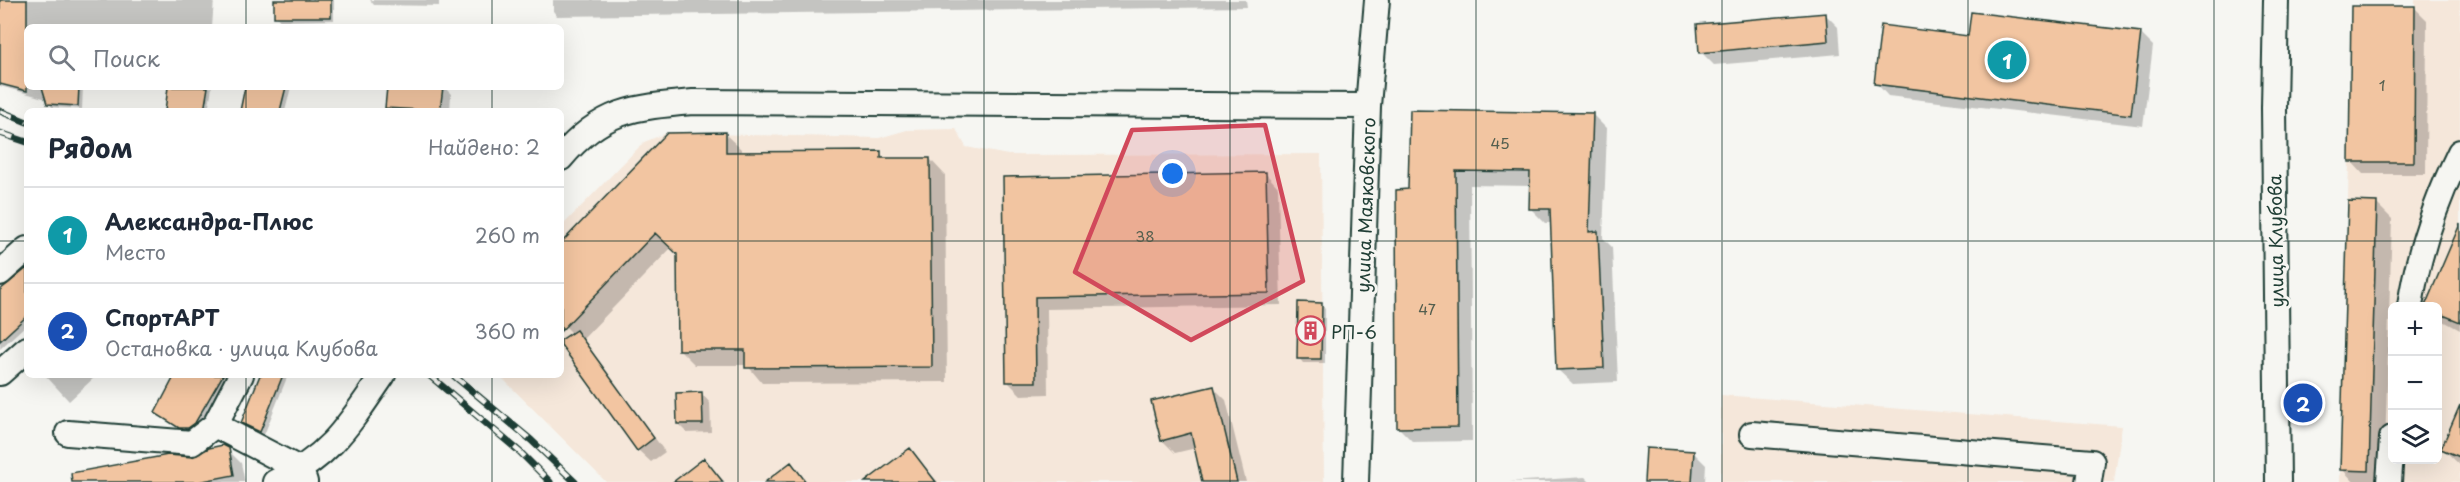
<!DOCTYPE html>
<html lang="ru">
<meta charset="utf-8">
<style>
:root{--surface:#fff;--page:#f6f6f7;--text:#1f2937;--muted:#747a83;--line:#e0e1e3;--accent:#db2777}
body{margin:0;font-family:"Playpen Sans",sans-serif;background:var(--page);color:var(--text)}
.controls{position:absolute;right:18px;bottom:18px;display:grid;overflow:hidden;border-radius:9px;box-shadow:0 6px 24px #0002}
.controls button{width:54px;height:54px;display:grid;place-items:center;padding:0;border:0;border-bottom:2px solid var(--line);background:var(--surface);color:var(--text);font:30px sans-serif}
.you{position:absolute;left:1173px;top:174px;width:21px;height:21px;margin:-15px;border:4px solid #fff;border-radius:50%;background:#1a73e8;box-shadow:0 0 0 9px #1a73e833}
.badge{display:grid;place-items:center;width:39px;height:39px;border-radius:50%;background:var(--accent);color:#fff;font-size:20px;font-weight:700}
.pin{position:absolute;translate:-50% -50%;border:3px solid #fff;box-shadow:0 2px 6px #0006}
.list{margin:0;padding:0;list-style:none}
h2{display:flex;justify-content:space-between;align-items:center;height:78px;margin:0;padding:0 24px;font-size:26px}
h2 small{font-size:20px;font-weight:400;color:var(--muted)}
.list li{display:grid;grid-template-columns:39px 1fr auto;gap:18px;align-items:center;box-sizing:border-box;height:96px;padding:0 24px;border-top:2px solid var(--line)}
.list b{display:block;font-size:22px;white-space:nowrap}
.list p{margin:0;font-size:20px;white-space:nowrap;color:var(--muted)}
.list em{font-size:20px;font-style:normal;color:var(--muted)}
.icon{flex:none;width:33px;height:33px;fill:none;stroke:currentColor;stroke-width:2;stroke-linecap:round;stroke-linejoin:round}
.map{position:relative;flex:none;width:2460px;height:482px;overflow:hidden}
.search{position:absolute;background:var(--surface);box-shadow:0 6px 24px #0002;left:24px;top:24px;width:540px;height:66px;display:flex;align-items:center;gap:15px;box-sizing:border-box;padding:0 21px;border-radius:9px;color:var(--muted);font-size:22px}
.panel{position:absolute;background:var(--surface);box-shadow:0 6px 24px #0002;left:24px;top:108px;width:540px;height:270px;border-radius:9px}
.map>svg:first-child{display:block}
.built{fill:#f5e7da;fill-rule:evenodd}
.shadow{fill:#0003}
.building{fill:#f2c5a1;stroke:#1f3d34;stroke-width:1.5}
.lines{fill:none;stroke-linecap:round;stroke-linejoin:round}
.minor-casing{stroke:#1f3d34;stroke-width:28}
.minor{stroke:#f6f6f2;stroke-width:24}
.rail-casing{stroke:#1f3d34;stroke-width:7}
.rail{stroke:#f6f6f2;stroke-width:4.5;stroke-dasharray:14;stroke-linecap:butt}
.marked{fill:#d1495b;fill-opacity:0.2;stroke:#d1495b;stroke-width:4.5;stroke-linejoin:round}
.grid{fill:none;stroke:#1f3d34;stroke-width:1.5;stroke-opacity:0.55}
.labels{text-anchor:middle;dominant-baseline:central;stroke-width:6;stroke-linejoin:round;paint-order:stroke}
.number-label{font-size:15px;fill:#545f4f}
.street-label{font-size:18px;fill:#1f3d34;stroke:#f6f6f2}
.poi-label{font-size:18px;fill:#1f3d34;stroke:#f6f6f2;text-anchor:start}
</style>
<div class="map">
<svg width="2460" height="482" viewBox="0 0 2460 482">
<rect width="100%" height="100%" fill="#f6f6f2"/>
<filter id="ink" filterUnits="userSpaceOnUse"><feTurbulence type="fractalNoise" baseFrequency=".0167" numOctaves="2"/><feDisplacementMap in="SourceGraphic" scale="12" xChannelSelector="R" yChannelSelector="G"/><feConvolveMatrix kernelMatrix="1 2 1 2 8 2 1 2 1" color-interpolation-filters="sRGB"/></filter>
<g filter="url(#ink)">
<path class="built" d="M2415,0H2460V482H2340L2349,162H2414ZM2392,306H2438V460H2392Z
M956,129L966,147L1008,155L1321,154L1324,482H606L499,375H561V227L644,142L667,133L879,138L907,130Z
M1721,395L2122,426L2114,482H1721Z"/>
<path class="shadow" d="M0,0H214L212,27H27V87H83L82,109L52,107L47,99L0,86Z
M275,0H334V20L280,21L276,16Z
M370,0H439V6L374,5Z
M553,0H1246L1247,7L557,16L553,11Z
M2414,7L2427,20L2426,174H2363L2351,161Z
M1825,14L1838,27L1840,54L1714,65L1701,52Z
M2140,33L2153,46L2143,126L1888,96L1876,83L1970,37Z
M170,87H212L208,111H166Z
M247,87H291L285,111H241Z
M389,87H444L451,94L450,111H390L387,108Z
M1411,112L1592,114L1607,129L1603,238L1612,247L1618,382L1573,384L1558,370L1552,223H1545L1530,208L1531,186L1470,185L1472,441L1413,442L1398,427Z
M725,134L741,149V154L880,153L887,160L930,159L945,175L947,382L762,383L747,365H695L680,350L678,254L672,247L583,339L665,452L651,462L638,450L561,343L573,334L561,322V245Z
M1266,174L1278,187L1281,305L1047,309L1048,394L1021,395L1008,382L1004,178Z
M2376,203L2392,219L2384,482H2354L2342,469Z
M2460,226V330L2438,318V306H2427Z
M27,268V324L0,349V292Z
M1321,304L1325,308V363H1303L1299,358Z
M45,375H97L69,401Z
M178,375H229L199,427L192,432L184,431L161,416Z
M262,375H288L264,435L243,422Z
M1214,388L1226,400L1246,482H1204L1196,448L1175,453L1162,440Z
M702,394L710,403L711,432L687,433L678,424Z
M2460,409V465L2443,449Z
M228,450L241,463L245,482H89Z
M909,450L938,482H868Z
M1693,452L1706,465L1705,482H1645Z
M704,460L725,482H675Z
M1585,477L1590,482H1509Z"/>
<path class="building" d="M0,0H27V91L0,84Z
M274,0H331V17H274Z
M2351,6H2415L2414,162H2349Z
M1971,12L2141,32L2131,115L1874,84L1881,25L1968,36Z
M1826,13L1828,41L1699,53L1697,24Z
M42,87H79L78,106L47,104Z
M168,87H208L204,111H165Z
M245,87H286L280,111H240Z
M387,87H443L440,111L385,108Z
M1410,110L1593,113L1589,232L1598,231L1604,368L1556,370L1550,209H1529L1530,172L1456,171L1458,427L1397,428L1396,190L1408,189Z
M726,132V152L881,151V158H930L932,367L745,368V350H678L677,254L655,233L561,331V243L667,133Z
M1266,172L1269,293L1035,297L1036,382H1006L1003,177Z
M2348,201L2377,202L2369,471L2340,470Z
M2460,224V322L2438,313V306H2425Z
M27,268V316L0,341V290Z
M1298,302L1322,303L1321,359H1297Z
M576,330L654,438L637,451L561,345V340Z
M175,375H223L195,423L188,428H179L155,413Z
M260,375H283L260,432L241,423Z
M1214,386L1237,482H1202L1191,433L1161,441L1151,401Z
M702,392L703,424H677L676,393Z
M2460,405V457L2441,449Z
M223,445L229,448L234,475L198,482H72L71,473L168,455L192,457L209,448Z
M910,448L936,482H865Z
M1646,448L1694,451L1692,482H1644Z
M704,458L723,482H673Z
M791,462L806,482H765Z"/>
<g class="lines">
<defs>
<path id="minor" d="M2276,0L2274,108L2278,482
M561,158C601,110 634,107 693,102L1368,106
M0,273L27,249
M2410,306C2418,253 2436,201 2460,152
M0,373L27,349
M241,375L215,425L301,470L305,482
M68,433L192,443L215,425
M1752,434L2092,462L2089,482
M275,482C330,458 350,423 383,375
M1356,482L1368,106L1377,0
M2389,482L2392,438"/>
</defs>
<use href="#minor" class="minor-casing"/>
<use href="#minor" class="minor"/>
<defs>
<path id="rail" d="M0,111L27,122
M0,133L27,142
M429,375L520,452L550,482
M453,375L531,440L575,482"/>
</defs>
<use href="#rail" class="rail-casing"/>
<use href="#rail" class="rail"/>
</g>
</g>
<path class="marked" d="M1265,125L1303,281L1191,340L1075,272L1132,130Z"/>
<path class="grid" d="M246,0V27M492,0V27M738,0V482M984,0V482M1230,0V482M1476,0V482M1722,0V482M1968,0V482M2214,0V482M246,87V111M492,87V111M0,241H27M561,241H2460M246,375V482M492,375V482"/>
<defs>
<symbol id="building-ring" viewBox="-11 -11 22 22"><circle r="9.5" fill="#f6f6f2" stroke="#d1495b" stroke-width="1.5"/><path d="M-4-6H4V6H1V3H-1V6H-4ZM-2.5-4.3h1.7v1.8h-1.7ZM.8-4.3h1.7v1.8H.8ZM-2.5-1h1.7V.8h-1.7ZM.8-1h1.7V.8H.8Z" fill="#d1495b"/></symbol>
</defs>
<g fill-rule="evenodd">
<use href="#building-ring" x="1294" y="314" width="33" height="33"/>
</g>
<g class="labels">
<g class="number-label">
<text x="2382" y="84">1</text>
<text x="1500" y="142">45</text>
<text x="1145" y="235">38</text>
<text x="1427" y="308">47</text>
</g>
<g class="street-label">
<text transform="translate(1365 205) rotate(-88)">улица Маяковского</text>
<text transform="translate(2275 241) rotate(-91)">улица Клубова</text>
</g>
<g class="poi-label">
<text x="1331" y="331">РП-6</text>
</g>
</g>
</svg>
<div class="controls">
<button>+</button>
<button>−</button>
<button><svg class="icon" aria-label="layers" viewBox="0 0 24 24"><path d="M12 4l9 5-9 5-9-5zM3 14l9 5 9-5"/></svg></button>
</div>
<div class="you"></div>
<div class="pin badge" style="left:2007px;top:60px;background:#0f9aa8">1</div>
<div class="pin badge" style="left:2303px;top:403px;background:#1a4fb4">2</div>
<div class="search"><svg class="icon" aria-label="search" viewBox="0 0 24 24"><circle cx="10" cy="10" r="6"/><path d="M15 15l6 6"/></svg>Поиск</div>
<section class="panel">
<h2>Рядом<small>Найдено: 2</small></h2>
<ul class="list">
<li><span class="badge" style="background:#0f9aa8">1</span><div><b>Александра-Плюс</b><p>Место</p></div><em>260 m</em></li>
<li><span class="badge" style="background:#1a4fb4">2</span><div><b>СпортАРТ</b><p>Остановка · улица Клубова</p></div><em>360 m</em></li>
</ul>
</section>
</div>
